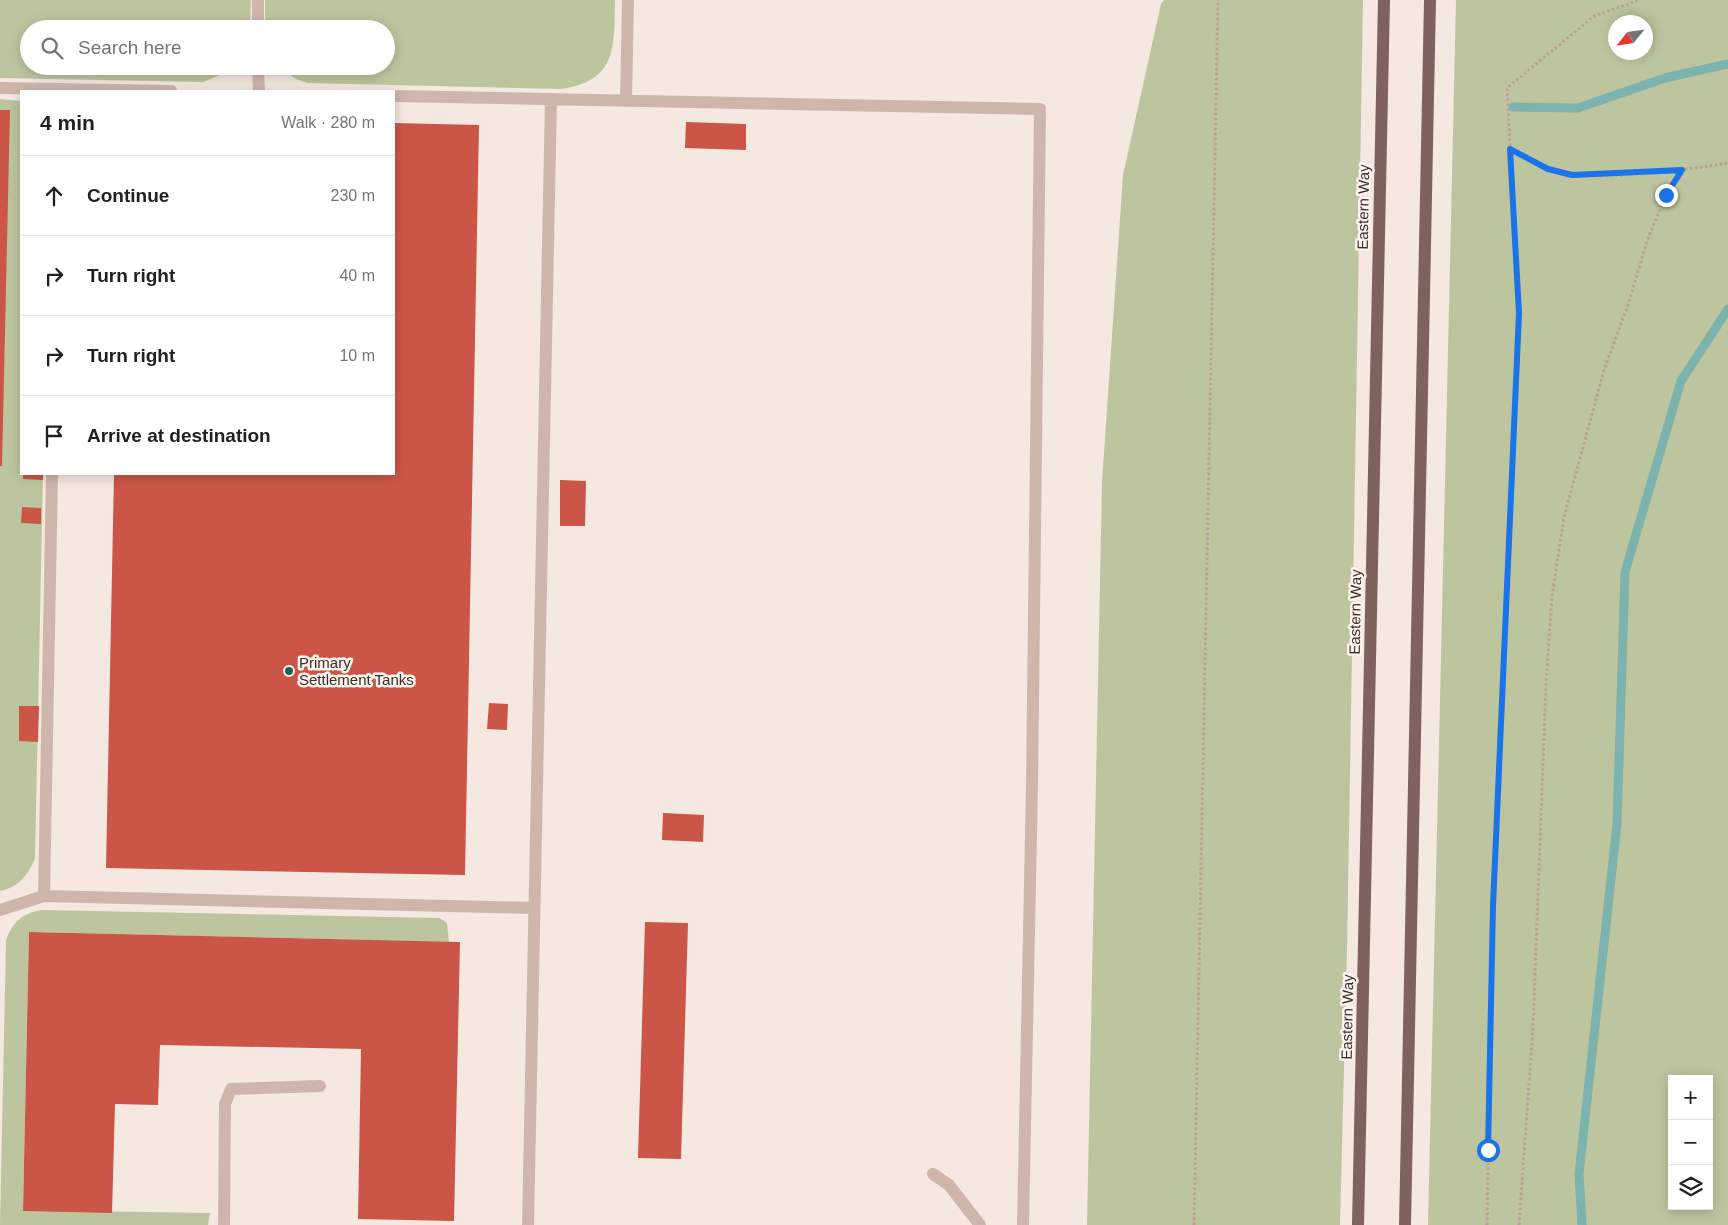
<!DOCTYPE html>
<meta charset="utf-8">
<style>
:root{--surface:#fff;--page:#f2f2f2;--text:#202124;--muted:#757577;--line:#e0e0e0}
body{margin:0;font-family:Helvetica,sans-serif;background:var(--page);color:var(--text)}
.controls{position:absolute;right:15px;bottom:15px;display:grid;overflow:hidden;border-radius:0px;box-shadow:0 2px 12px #0003}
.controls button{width:45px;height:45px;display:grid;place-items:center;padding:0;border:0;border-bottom:1px solid var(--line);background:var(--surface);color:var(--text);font:25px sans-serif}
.compass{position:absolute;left:1608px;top:15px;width:45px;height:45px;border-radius:50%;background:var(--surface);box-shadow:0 2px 12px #0003;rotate:240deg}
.stop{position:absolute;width:15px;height:15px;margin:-11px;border:4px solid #1a73e8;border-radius:50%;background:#fff}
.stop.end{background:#1a73e8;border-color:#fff;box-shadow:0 1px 5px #0008}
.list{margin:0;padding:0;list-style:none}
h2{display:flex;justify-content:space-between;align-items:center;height:65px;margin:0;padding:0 20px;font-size:21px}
h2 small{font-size:16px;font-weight:400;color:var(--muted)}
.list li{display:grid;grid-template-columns:32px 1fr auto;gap:15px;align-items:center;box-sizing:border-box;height:80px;padding:0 20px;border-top:1px solid var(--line)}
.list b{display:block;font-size:19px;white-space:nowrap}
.list em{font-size:16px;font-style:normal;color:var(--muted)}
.icon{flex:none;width:28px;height:28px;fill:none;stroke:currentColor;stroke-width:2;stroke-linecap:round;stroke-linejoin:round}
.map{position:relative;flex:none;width:1728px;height:1225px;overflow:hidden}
.search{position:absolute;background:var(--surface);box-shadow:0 2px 12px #0003;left:20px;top:20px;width:375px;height:55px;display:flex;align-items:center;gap:12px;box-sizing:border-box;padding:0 18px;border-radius:28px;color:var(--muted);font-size:19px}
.panel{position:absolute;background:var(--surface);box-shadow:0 2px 12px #0003;left:20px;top:90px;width:375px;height:385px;border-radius:0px}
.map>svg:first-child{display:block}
.green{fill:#bdc59f;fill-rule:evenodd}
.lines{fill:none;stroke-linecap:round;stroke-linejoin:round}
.stream{stroke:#7db3ae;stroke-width:9}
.building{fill:#cb5647}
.path{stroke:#baa095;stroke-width:3;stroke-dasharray:2.5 2.5;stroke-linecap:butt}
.lane{stroke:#ceb6ab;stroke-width:12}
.primary{stroke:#7e625b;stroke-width:12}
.route{stroke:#1a73e8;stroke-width:6}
.poi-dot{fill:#1d5f5b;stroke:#fbf3ed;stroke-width:2}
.labels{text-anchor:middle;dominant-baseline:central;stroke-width:5;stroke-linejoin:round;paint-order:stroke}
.street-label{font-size:15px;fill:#3b2d2a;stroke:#fbf3ed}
.poi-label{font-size:15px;fill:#3b2d2a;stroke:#fbf3ed;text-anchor:start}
</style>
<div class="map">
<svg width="1728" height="1225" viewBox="0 0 1728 1225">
<rect width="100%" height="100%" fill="#f4e8e0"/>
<path class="green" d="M0,0H251L250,29H29V66H235L223,74L203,82L0,78Z
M265,0H615C614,46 618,81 561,89L307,83L296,79L277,66H386V29H265Z
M1164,0H1363L1347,952L1340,1225H1087L1102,482L1123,175L1161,4Z
M1456,0H1728V1225H1428ZM1616,22H1646V52H1616ZM1672,1079H1709V1206H1672Z
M0,99L21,101V474H43L35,859C27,876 19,887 0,891Z
M42,910L440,918L447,923L449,942L29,932L23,1210L210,1213L208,1225H0L6,941C12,922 23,913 42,910Z"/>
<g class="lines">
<path class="stream" d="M1513,107L1578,108L1665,78L1728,64
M1582,1225L1579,1174L1617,824L1625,572L1681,381L1728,309"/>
</g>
<path class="building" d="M0,110H10L2,466H0Z
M686,122L746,124V150L685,148Z
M394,123L479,125L465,875L106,868L114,474H394Z
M23,474H43V480L23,479Z
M560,480L586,481L585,526H560Z
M22,507L41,508V524L21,523Z
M489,703L508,704L507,730L487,729Z
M19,706H39L38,742L19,741Z
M663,813L704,815L703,842L662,840Z
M645,922L688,923L681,1159L638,1158Z
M29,932L460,942L454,1221L358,1219L361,1049L160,1045L158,1105L115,1104L112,1213L23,1211Z"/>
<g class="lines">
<path class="path" d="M1511,149C1523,156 1535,165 1548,169C1590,184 1683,170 1728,163
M1194,1225L1218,0
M1487,1225L1493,906L1519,313L1507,88L1594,16L1639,0
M1519,1225L1533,1027L1546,684L1552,596L1564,517L1604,370L1629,302L1647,241L1666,195L1682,170"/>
<path class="lane" d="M258,0V29
M258,66L259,91
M0,88L171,91
M394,96L1040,109L1032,785L1023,1225
M626,101L628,0
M44,896L52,474
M0,910L44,896L534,908
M933,1174L949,1185L980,1225
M224,1225L225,1104L231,1089L320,1086
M528,1225L551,99"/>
<path class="primary" d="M1358,1225L1384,0
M1405,1225L1430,0"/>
</g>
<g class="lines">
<path class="route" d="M1488,1150L1493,906L1519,313L1510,149L1548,169L1572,175L1682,170L1666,195"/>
</g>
<circle class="poi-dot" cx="289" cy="671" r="5"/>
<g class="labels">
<g class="street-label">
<text transform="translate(1363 207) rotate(-89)">Eastern Way</text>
<text transform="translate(1355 612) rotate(-89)">Eastern Way</text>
<text transform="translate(1347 1017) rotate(-89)">Eastern Way</text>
</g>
<g class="poi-label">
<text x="299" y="662">Primary<tspan x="299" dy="17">Settlement Tanks</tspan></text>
</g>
</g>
</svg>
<div class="controls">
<button>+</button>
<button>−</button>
<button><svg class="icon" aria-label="layers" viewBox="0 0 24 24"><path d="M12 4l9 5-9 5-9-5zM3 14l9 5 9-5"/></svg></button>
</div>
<svg class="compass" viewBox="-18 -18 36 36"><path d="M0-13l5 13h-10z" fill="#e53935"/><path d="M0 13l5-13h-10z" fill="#757577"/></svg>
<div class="stop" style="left:1488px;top:1150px"></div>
<div class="stop end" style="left:1666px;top:195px"></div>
<div class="search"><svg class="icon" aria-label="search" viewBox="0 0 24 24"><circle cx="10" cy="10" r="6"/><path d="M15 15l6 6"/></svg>Search here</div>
<section class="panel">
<h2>4 min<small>Walk · 280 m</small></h2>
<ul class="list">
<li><svg class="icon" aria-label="ahead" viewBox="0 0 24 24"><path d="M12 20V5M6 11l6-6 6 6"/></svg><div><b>Continue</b></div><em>230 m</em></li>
<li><svg class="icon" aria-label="right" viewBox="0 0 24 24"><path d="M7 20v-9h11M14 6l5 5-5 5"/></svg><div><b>Turn right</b></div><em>40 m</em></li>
<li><svg class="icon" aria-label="right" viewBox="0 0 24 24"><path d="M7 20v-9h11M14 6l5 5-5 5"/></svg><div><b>Turn right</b></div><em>10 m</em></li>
<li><svg class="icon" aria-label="arrive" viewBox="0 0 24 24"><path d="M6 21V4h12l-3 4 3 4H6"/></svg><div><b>Arrive at destination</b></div></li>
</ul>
</section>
</div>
